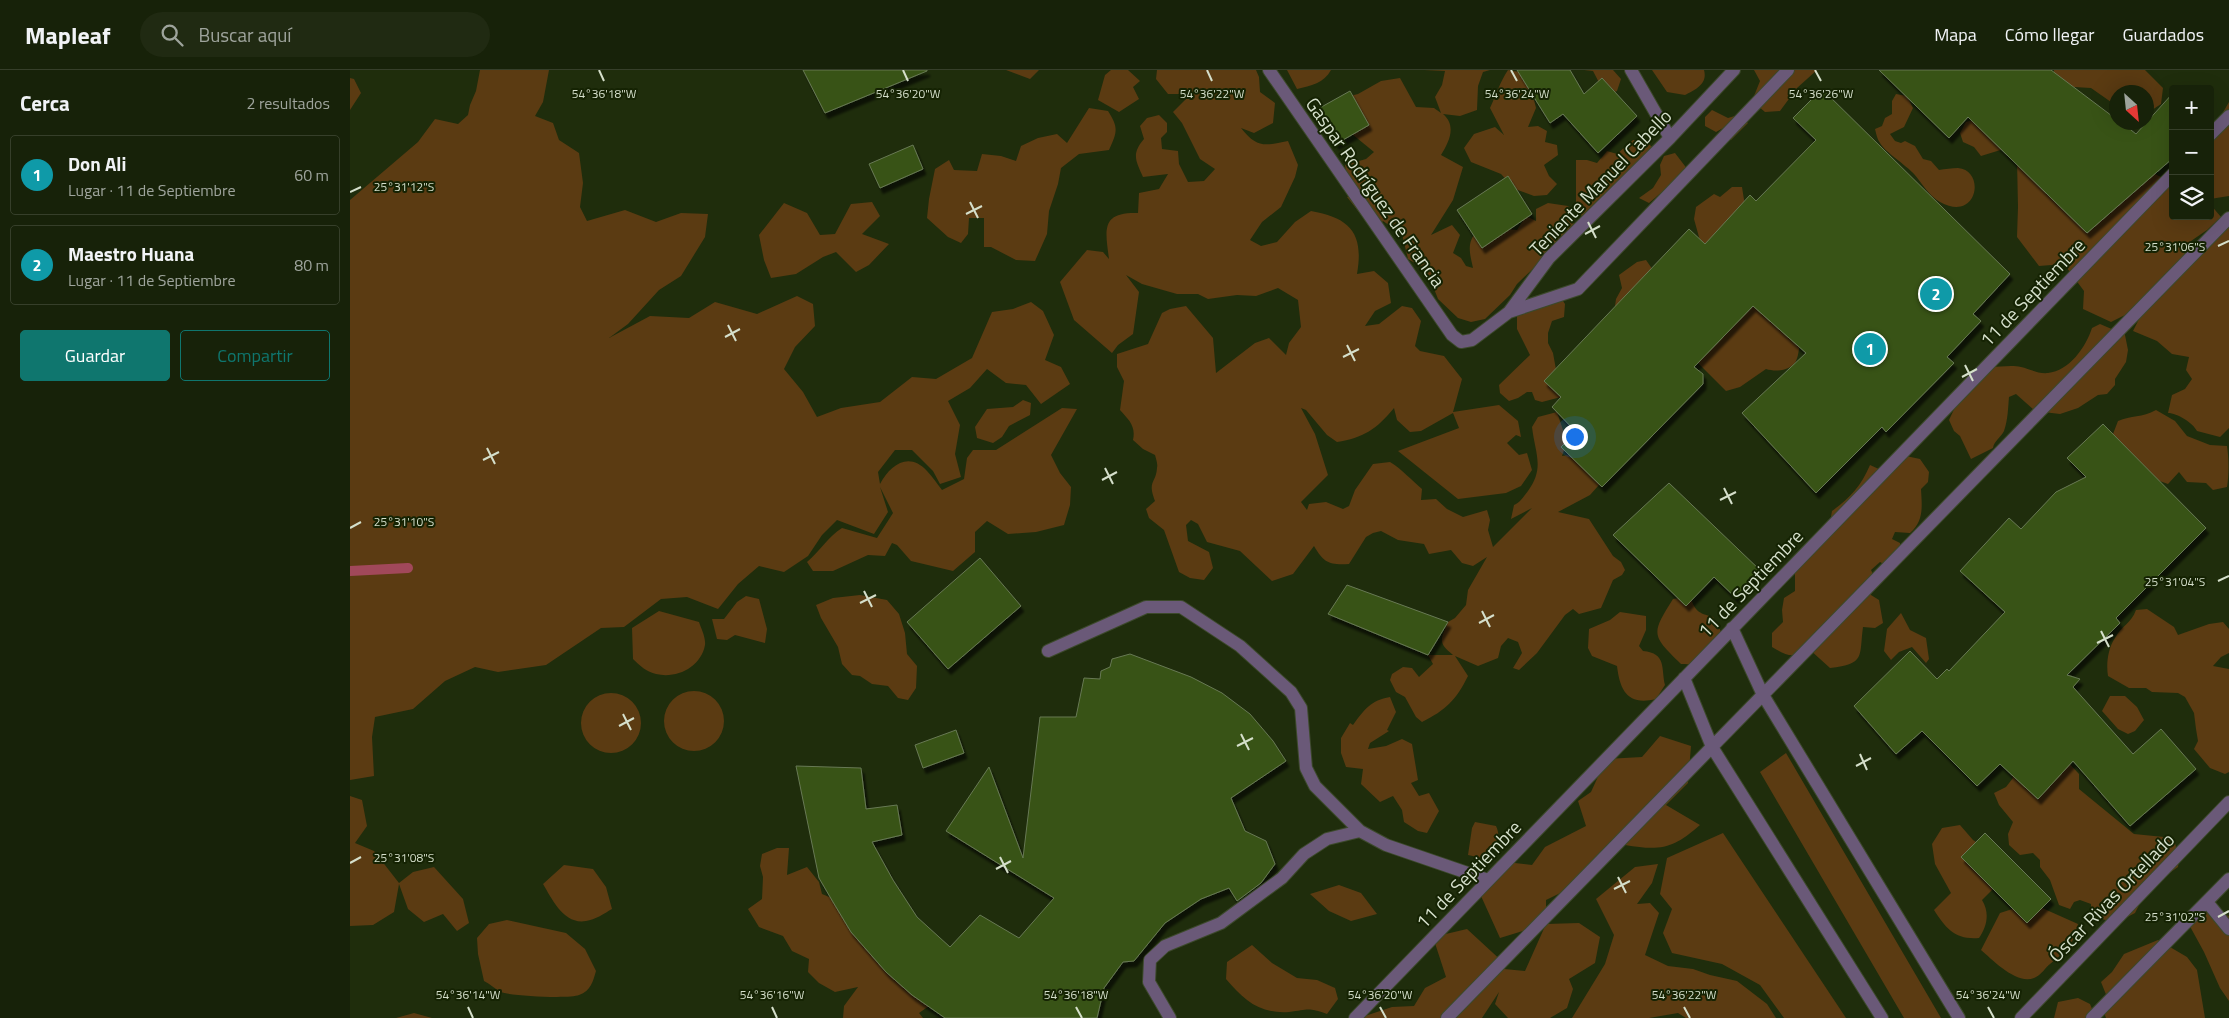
<!DOCTYPE html>
<html lang="es">
<meta charset="utf-8">
<style>
:root{--surface:#172209;--page:#202a12;--text:#f1f3f6;--muted:#9ea49c;--line:#363f2a;--accent:#0f766e}
body{margin:0;font-family:"Titillium Web",sans-serif;background:var(--page);color:var(--text)}
.controls{position:absolute;right:15px;top:15px;display:grid;overflow:hidden;border-radius:5px;box-shadow:0 5px 20px #0002}
.controls button{width:45px;height:45px;display:grid;place-items:center;padding:0;border:0;border-bottom:1px solid var(--line);background:var(--surface);color:var(--text);font:25px sans-serif}
.compass{position:absolute;left:1759px;top:15px;width:45px;height:45px;border-radius:50%;background:var(--surface);box-shadow:0 5px 20px #0002;rotate:153deg}
.you{position:absolute;left:1224px;top:366px;width:18px;height:18px;margin:-12px;border:4px solid #fff;border-radius:50%;background:#1a73e8;box-shadow:0 0 0 8px #1a73e833}
.badge{display:grid;place-items:center;width:32px;height:32px;border-radius:50%;background:var(--accent);color:#fff;font-size:16px;font-weight:700}
.pin{position:absolute;translate:-50% -50%;border:2px solid #fff;box-shadow:0 1px 5px #0006}
.list{margin:0;padding:0;list-style:none}
h2{display:flex;justify-content:space-between;align-items:center;height:65px;margin:0;padding:0 20px;font-size:21px}
h2 small{font-size:16px;font-weight:400;color:var(--muted)}
.list li{display:grid;grid-template-columns:32px 1fr auto;gap:15px;align-items:center;box-sizing:border-box;height:80px;margin:0 10px 10px;padding:0 10px;border:1px solid var(--line);border-radius:5px}
.list b{display:block;font-size:19px;white-space:nowrap}
.list p{margin:0;font-size:16px;white-space:nowrap;color:var(--muted)}
.list em{font-size:16px;font-style:normal;color:var(--muted)}
.actions{display:flex;gap:10px;padding:15px 20px}
.actions a{flex:1;padding:11px 0;border:1px solid var(--accent);border-radius:5px;text-align:center;font-size:18px;color:var(--accent)}
.actions .main{background:var(--accent);color:#fff}
.icon{flex:none;width:28px;height:28px;fill:none;stroke:currentColor;stroke-width:2;stroke-linecap:round;stroke-linejoin:round}
.map{position:relative;flex:none;width:1879px;height:948px;overflow:hidden}
header{display:flex;align-items:center;gap:30px;box-sizing:border-box;height:70px;padding:0 25px;background:var(--surface);border-bottom:1px solid var(--line)}
header strong{font-size:24px}
nav{display:flex;gap:28px;margin-inline-start:auto;font-size:18px}
.search{width:350px;height:45px;background:var(--page);display:flex;align-items:center;gap:12px;box-sizing:border-box;padding:0 18px;border-radius:28px;color:var(--muted);font-size:19px}
main{display:flex}
aside{flex:1;background:var(--surface)}
.map>svg:first-child{display:block}
.green{fill:#5b3b12}
.lines{fill:none;stroke-linecap:round;stroke-linejoin:round}
.stream{stroke:#a1485a;stroke-width:10}
.building{fill:#395313;stroke:#677955;filter:url(#shadow)}
.minor-casing{stroke:#3c492b;stroke-width:14}
.minor{stroke:#6a5978;stroke-width:12}
.ticks{fill:none;stroke:#d5dfcb;stroke-width:2}
.labels{text-anchor:middle;dominant-baseline:central;stroke-width:4;stroke-linejoin:round;paint-order:stroke}
.street-label{font-size:19px;fill:#d5dfcb;stroke:#152303}
.ticks-label{font-size:12px;text-anchor:middle;fill:#d5dfcb;stroke:#152303;stroke-width:4;stroke-linejoin:round;paint-order:stroke}
</style>
<header>
<strong>Mapleaf</strong>
<div class="search"><svg class="icon" aria-label="search" viewBox="0 0 24 24"><circle cx="10" cy="10" r="6"/><path d="M15 15l6 6"/></svg>Buscar aquí</div>
<nav><a>Mapa</a><a>Cómo llegar</a><a>Guardados</a></nav>
</header>
<main>
<aside>
<h2>Cerca<small>2 resultados</small></h2>
<ul class="list">
<li><span class="badge" style="background:#0f9aa8">1</span><div><b>Don Ali</b><p>Lugar · 11 de Septiembre</p></div><em>60 m</em></li>
<li><span class="badge" style="background:#0f9aa8">2</span><div><b>Maestro Huana</b><p>Lugar · 11 de Septiembre</p></div><em>80 m</em></li>
</ul>
<div class="actions"><a class="main">Guardar</a><a>Compartir</a></div>
</aside>
<div class="map">
<svg width="1879" height="948" viewBox="0 0 1879 948">
<defs>
<filter id="shadow"><feDropShadow dx="3" dy="5.5" stdDeviation="1" flood-color="#0009"/></filter>
</defs>
<rect width="100%" height="100%" fill="#1f2d0c"/>
<path class="green" d="M130,0H199L193,32L185,46L203,53L209,70L229,83L233,113L230,137L237,151L275,140L306,152L331,143L358,144L355,167L331,206L309,220L278,254L259,268L300,246L339,248L365,232L407,244L447,226L463,234L465,256L445,277L434,299L453,322L467,347L491,338L530,332L562,307L586,309L622,288L642,242L663,239L681,232L693,241L704,265L695,290L711,297L720,314L691,334L676,315L656,313L637,299L620,318L598,331L610,355L605,384L611,407L590,414L583,401L562,380H545L528,402L530,414C540,395 559,381 577,401C583,407 587,414 592,420L614,409L617,388L623,380H646L712,338L727,339L701,385L710,403L721,417L720,435L714,455L686,462L658,464L637,451L625,462V482L603,501L561,491L547,475L542,473L535,486L518,485L483,501H463L457,492C470,481 478,467 492,458L527,468L543,443L530,417L538,442L524,464L487,450L472,465L458,486L434,502L409,496L388,514L368,539L337,527L311,529L274,557L251,558L196,595L148,602L125,597L95,611L63,639L25,647L22,667L24,706L0,710V130L68,72L85,49L108,54L118,45L120,35L126,21Z
M656,0H689L680,9Z
M761,0H778L790,11L783,17L789,29L769,42L748,30L755,5Z
M807,0H906L909,7L910,22L925,33L923,53L904,63L891,58C907,78 914,76 938,71L948,95L945,107L931,137L912,152L900,170L911,176L927,172L945,152L961,141C1001,148 1014,164 1007,204L1024,201L1038,213L1041,233L1025,241L1015,256L1029,254L1052,236L1062,238L1071,251L1065,276L1070,281L1094,286L1112,309L1103,342L1149,335L1168,351L1171,367L1166,365L1157,373L1169,385L1177,383L1182,400L1171,416L1156,423L1108,429L1048,381L1109,358L1103,343L1071,361L1060,362L1047,350L1044,338C1027,359 1013,368 987,372L977,365L956,340L951,338L965,364L978,405L951,432L957,440L959,434L976,432L993,439L999,436L1005,420L1023,394L1040,392C1053,400 1061,410 1072,419L1071,430L1086,429L1097,439L1113,447L1137,440L1140,450L1138,460L1143,477L1182,438L1161,449L1164,435C1171,432 1173,427 1178,421C1195,398 1185,383 1182,357L1188,347L1207,342L1217,372L1212,386L1218,385L1257,406L1240,425L1208,442L1239,449L1263,486L1271,492L1275,500L1272,505L1263,510L1251,538L1229,544L1223,539L1215,545L1187,583L1169,600L1163,598L1172,583L1168,572L1158,568L1151,576L1148,588L1128,596L1105,586L1118,606C1106,630 1096,640 1072,652L1066,647L1055,627L1046,622L1040,610L1042,604L1053,597L1062,598L1069,607L1083,594L1078,585H1103C1087,572 1091,570 1098,552L1105,548L1116,535L1118,520L1137,487L1123,496L1112,493L1101,480L1079,484L1074,474L1048,470L1031,461L1023,463L1016,467L999,494C979,495 974,493 964,476L943,504L922,511L890,481L857,472L848,454L841,450L836,455L838,471L859,482L863,498L854,510L840,508L829,502L814,460L799,448L796,439L805,431C797,410 806,414 807,398C808,394 806,389 805,385L793,379L783,370C786,356 779,350 770,340L774,311L767,297V284L798,274L812,243L820,239L836,236L863,268L866,303L905,273L919,268L936,285L939,273L951,257L948,230L928,218L906,226L887,225L858,229L848,224H827L792,214L776,205L789,222L783,264L768,275L762,283L724,250L710,212L737,180L753,182L759,189C755,159 751,142 788,143L789,123L809,119L818,104L793,107C786,91 781,84 794,69L790,56L797,48L809,45L817,53V62L811,68L812,79L828,81L829,94L838,112L854,111L865,99L850,89L832,53L823,42L841,24H818L806,9Z
M937,0H981C974,13 961,16 947,19Z
M1074,0H1140L1133,2L1128,16L1127,40L1110,46L1093,44C1107,56 1099,72 1091,85L1113,97L1103,130L1081,165L1102,155L1110,165L1103,183L1111,188L1116,196L1123,198C1120,184 1116,173 1127,161L1155,159L1167,160L1176,146L1186,151V139L1198,133L1218,136L1226,147L1220,163L1167,214L1160,225L1135,249L1121,252L1108,248L1088,229L1079,206L1072,197L1058,189L1052,164L1033,151L1024,161L997,127L1008,122L997,109L995,95L1016,89L1024,82L1002,64L992,28L1008,24L1031,11L1050,8L1066,37L1084,38L1091,43L1085,27L1092,15L1095,1Z
M1158,0L1181,4V17L1186,38L1178,57L1188,56L1197,61L1195,72L1207,75L1208,85L1194,95L1199,106L1207,114L1197,125L1184,126L1165,119L1151,104L1121,92L1114,78L1124,64L1145,57L1154,65L1140,38C1146,25 1150,12 1158,0Z
M1234,0H1263L1271,9L1267,21L1256,26L1243,1Z
M1302,0H1354C1358,14 1345,20 1335,25L1317,22Z
M1404,0H1467L1447,18L1430,41L1415,42L1402,31L1410,11Z
M1704,0H1795L1813,18L1811,34L1802,40L1797,53L1777,55L1775,53L1796,52V22H1766V40L1761,32L1741,18L1724,17L1704,7Z
M0,8L4,9L11,23L0,40Z
M1546,24L1557,26L1563,38L1554,57L1540,64L1545,71L1551,73L1555,71L1565,76L1573,89L1581,91L1589,100C1595,99 1602,98 1608,98C1636,100 1628,153 1590,132C1578,125 1572,113 1564,104C1556,95 1535,82 1530,73C1527,69 1526,63 1525,59L1532,56L1535,48L1542,44V31Z
M1879,32V126L1860,129V65Z
M739,38L758,41C769,58 767,62 759,80L729,84L711,98L708,114L699,141L697,164L685,191L666,190L641,177H634V148H619L618,164L611,173L598,167L577,148L579,129L585,99L599,90L604,100L627,101L632,84L651,86L666,91L671,76L688,68L707,64L717,73Z
M1362,40L1378,48L1388,45L1398,53L1381,70L1375,57L1366,62L1355,56V47Z
M1645,44L1657,78L1631,86L1624,77L1613,72L1610,63L1616,52Z
M1283,70H1295L1302,77L1298,81L1292,100L1233,149L1226,134V90H1237L1247,93L1257,81L1267,84Z
M1325,83L1338,100L1299,133L1289,128L1303,118L1311,105L1310,95L1314,86Z
M1667,90L1805,104L1823,113V146H1860V134L1871,147L1857,160L1841,171L1832,188L1775,245L1761,252L1733,239L1734,221L1714,194L1689,196L1667,167L1668,137Z
M1382,117H1392L1395,136L1352,178L1344,149L1346,137L1364,124L1370,127Z
M522,132L530,146L512,164L539,174L519,195L506,202L486,182L473,187L446,204L421,208L414,190L409,165L434,133L457,143L470,165L485,164L501,134Z
M1879,151V358L1870,367L1847,361C1843,353 1827,343 1818,343L1822,325L1835,319L1842,309L1836,300L1839,287L1822,284L1807,271L1783,261L1793,241Z
M1296,190L1305,203L1283,248L1265,236L1266,229L1272,218L1269,205L1287,192Z
M1211,228L1215,234L1214,247L1202,251L1198,263V273L1203,283L1211,327L1192,332L1185,330L1182,322H1177L1168,328L1159,331L1150,323L1149,315L1180,285L1167,259V246Z
M1408,230L1451,270C1449,275 1449,285 1446,291C1440,301 1426,302 1416,299L1390,317L1376,321L1346,291Z
M1750,254L1771,263L1774,260L1778,280L1776,292L1765,309V315L1757,324L1748,325L1728,338L1710,344L1685,341L1666,324L1659,327C1658,338 1658,350 1654,361C1651,367 1644,371 1643,378L1621,389L1610,366L1604,361L1599,350L1608,331L1640,297C1650,297 1662,295 1671,297C1680,299 1688,304 1698,303C1719,301 1736,277 1742,258Z
M673,330L681,333L680,345L659,356L652,367L643,373L627,368L625,357L637,339L663,337Z
M1806,340L1825,351L1837,366L1860,375L1877,376C1879,389 1879,405 1877,417L1863,420L1856,413L1837,412L1829,402L1818,414L1804,409L1763,364L1768,351C1781,345 1792,348 1806,340Z
M1556,386L1570,389L1579,402L1578,412L1571,419C1572,437 1574,451 1560,463L1545,462L1542,469L1550,473L1551,483L1539,497L1530,492L1521,500L1524,506L1521,525L1529,530L1533,553L1525,558L1513,557C1509,586 1516,594 1480,598L1459,579C1443,589 1437,586 1422,577V563L1433,552L1432,540L1434,528L1445,521V487L1477,469L1482,441C1500,428 1511,416 1520,395L1531,400Z
M510,525L537,530L549,544L555,563L557,584L567,596L566,618L558,630L548,628L538,616L522,614L510,606L502,605L492,594L488,577L471,548L466,535L483,528Z
M396,526L409,529L417,559L415,573L385,565L377,570L367,569L362,549H374L387,532Z
M1340,526C1345,541 1348,543 1363,547L1374,567C1369,592 1353,595 1331,594C1301,565 1301,564 1323,529Z
M1797,539L1824,557L1828,565L1859,554L1873,552L1879,559V583L1871,587L1863,596L1879,599V702L1875,704L1860,698L1844,679L1848,671L1846,659L1844,643L1835,627L1828,623L1802,622L1796,618H1779L1758,606C1756,594 1758,578 1765,568C1771,556 1781,554 1786,540Z
M309,541L349,552C351,558 356,568 355,575C351,597 327,609 306,604C297,602 290,596 283,589L282,558Z
M1270,542L1296,546V560L1289,576L1293,581C1317,583 1311,599 1315,615L1306,629C1278,636 1270,621 1267,596L1242,586L1238,578L1239,559L1260,550Z
M1551,543L1560,560L1576,568L1579,589L1576,593L1562,577L1549,582L1541,590L1534,581L1537,559Z
M314 651a30 30 0 1 1 60 0a30 30 0 1 1-60 0Z
M231 653a30 30 0 1 1 60 0a30 30 0 1 1-60 0Z
M1760,626H1775L1787,637L1794,650L1785,661L1778,664L1768,659L1752,641Z
M1040,627L1046,642L1037,660L1039,661L1020,673L1018,679L1036,676L1052,669L1062,674L1068,710L1061,713L1069,726L1079,723L1089,741L1077,763L1068,761L1054,752L1052,740L1043,726L1030,732L1011,714L1013,699L996,697L991,683V668L1000,653L1003,655C1014,640 1021,630 1040,627Z
M1310,666L1341,676L1338,713L1316,735L1350,755C1323,779 1310,781 1275,775L1243,807L1196,830V854L1229,853L1250,867L1245,893L1219,909L1223,919L1217,938L1200,948H1158L1145,934L1149,922L1132,948H1009L1042,937L1064,936L1075,918L1096,907L1083,867L1117,859L1155,894L1154,899L1175,901L1196,854L1150,868L1131,826L1147,791L1182,795L1195,777L1236,756L1228,731L1241,722L1256,689L1292,687Z
M1436,683L1591,948H1554L1410,702Z
M1716,690L1729,704V719L1784,764L1814,767L1825,773L1829,789L1828,797L1797,819L1785,843L1766,853L1745,847L1741,843V834L1730,830L1724,832L1720,839L1709,835L1700,810L1690,797V790L1683,783L1670,785L1659,775L1658,764L1663,752L1649,735L1644,723L1656,717L1663,708L1657,697Z
M0,726L12,730L17,756L5,773L24,781L49,813L63,802L84,797L113,829L119,853L107,861L93,844L74,852L58,839L49,814L44,842L23,855L0,856Z
M1125,752L1146,756C1153,771 1143,779 1132,788L1118,785L1122,758Z
M1610,755L1623,770L1636,779L1645,817L1632,830C1640,843 1637,856 1629,868C1606,870 1596,859 1584,840L1601,823L1585,794L1582,774L1592,758Z
M1373,763L1496,948H1434L1410,915L1372,894L1322,883L1313,863L1322,839L1310,824L1317,788Z
M427,778H439L437,805L457,797L469,812L472,824L489,831L579,936L569,943L573,948H493L494,936L508,917L485,922L469,913L458,902L459,889L442,881L433,866L409,857L398,839L412,829L413,807L410,796L412,784Z
M1308,794L1302,813L1287,834L1300,833L1309,843L1295,885L1318,896L1343,899L1360,905L1387,911L1417,934L1426,948H1336L1328,943L1299,948H1222L1255,894L1264,865L1246,829L1285,797Z
M214,795L243,799L256,817L262,839C255,843 245,850 236,851C214,855 202,829 193,814Z
M989,815L1011,823L1027,844L1001,851L979,841L960,824Z
M1681,833L1728,854C1723,876 1717,880 1700,894C1695,898 1692,904 1686,907C1668,917 1643,890 1631,880L1650,843Z
M1848,838L1879,846V931L1870,918L1854,882L1837,851Z
M157,850L216,863L235,879L246,901C243,911 241,921 229,925C220,929 160,926 151,922C145,919 140,914 134,911L128,884L127,868L139,854Z
M1808,870L1837,887L1847,900L1855,948H1756L1753,940L1757,927L1751,912L1762,902L1774,884Z
M902,875L922,893L947,908L967,910L985,918L988,929L977,944C957,937 958,940 939,942C909,944 894,930 876,909L877,892Z
M1728,928L1740,934L1746,948H1704L1708,932Z
M64,943L82,948H46Z"/>
<g class="lines">
<path class="stream" d="M0,501L58,498"/>
</g>
<path class="building" d="M453,0H577V1L475,43Z
M1167,0H1220L1234,24L1252,8L1287,46L1248,83L1213,44L1200,53Z
M1529,0H1701L1766,49V52H1771L1786,64L1823,23V88L1737,163L1618,47L1599,68Z
M1472,19L1660,204L1623,244L1631,251L1597,287L1604,293L1536,362L1532,357L1466,423L1392,343L1456,283L1403,236L1344,297L1353,304V314L1252,417L1211,377L1226,362L1202,337L1211,327L1194,311L1339,159L1355,174L1400,125L1406,131L1466,70L1443,48Z
M1000,21L1019,55L986,74L966,40Z
M563,75L573,99L530,118L519,94Z
M1158,106L1182,144L1132,178L1107,140Z
M1753,354L1856,458L1766,548L1770,553L1717,605L1730,609L1723,617L1783,684L1811,659L1846,699L1780,756L1723,691L1688,729L1650,694L1627,716L1572,661L1546,684L1504,636L1560,581L1587,609L1597,599L1599,601L1655,542L1610,501L1659,448L1671,459L1706,422L1736,407L1717,388Z
M1319,413L1412,502L1386,528L1364,507L1336,536L1263,465Z
M630,488L671,536L598,599L557,552Z
M997,515L1098,552L1078,585L978,544Z
M780,584L841,607L872,623L900,644L923,671L936,691L881,728L895,761L916,771L925,794L911,813L887,831L879,818L851,829L815,853L784,891L773,892L754,918L747,948H595L562,925L536,902L501,862L483,832L469,808L446,696L511,698L516,739L547,735L552,765L522,772L543,810L567,847L600,877L630,845L669,868L704,828L596,761L639,697L673,788L690,647H726L734,608L750,609L751,601L760,597L762,589Z
M606,660L614,683L573,698L565,675Z
M1635,763L1701,829L1677,853L1611,787Z"/>
<g class="lines">
<defs>
<path id="minor" d="M919,0L1102,265L1111,272L1122,270L1159,242L1228,219L1438,0
M1281,0L1320,68
M1860,65L1879,46
M1159,242L1199,188L1320,68L1384,0
M1382,558L1413,625L1609,948
M698,581L796,537H831L890,576L941,622L951,638L956,698L965,716L1010,761L1036,775L1138,810
M1334,608L1362,677L1532,948
M1857,832L1879,859
M820,948L799,912L800,890L815,876L871,853L932,808L954,784L977,769L1010,761
M1005,948L1823,104
M1097,948L1879,148
M1671,948L1879,732
M1742,948L1879,809"/>
</defs>
<use href="#minor" class="minor-casing"/>
<use href="#minor" class="minor"/>
</g>
<path class="ticks" d="M249,0L254,11M553,0L558,11M857,0L862,11M1161,0L1167,11M1465,0L1471,11M0,122L11,117M620,132L628,148M616,144L632,136M1238,152L1246,168M1235,164L1250,156M1868,176L1879,171M378,255L386,271M375,267L390,259M997,275L1005,291M993,287L1009,279M1615,295L1623,311M1612,307L1627,299M137,378L145,394M133,390L149,382M755,398L763,414M752,410L767,402M1374,418L1382,434M1370,430L1386,422M0,458L11,452M1868,511L1879,506M514,521L522,537M510,533L526,525M1132,541L1140,557M1129,553L1144,545M1751,561L1759,577M1747,573L1763,565M273,644L281,660M269,656L284,648M891,664L899,680M887,676L903,668M1510,684L1517,700M1506,696L1521,688M650,787L658,803M0,793L11,787M646,799L661,791M1268,807L1276,823M1264,819L1280,811M1868,847L1879,841M118,937L123,948M422,937L427,948M726,937L732,948M1030,937L1036,948M1334,937L1340,948M1638,937L1644,948"/>
<g class="labels">
<g class="street-label">
<text transform="translate(1250 112) rotate(-46)">Teniente Manuel Cabello</text>
<text transform="translate(1026 122) rotate(55)">Gaspar Rodríguez de Francia</text>
<text transform="translate(1682 222) rotate(-46)">11 de Septiembre</text>
<text transform="translate(1400 513) rotate(-46)">11 de Septiembre</text>
<text transform="translate(1118 804) rotate(-46)">11 de Septiembre</text>
<text transform="translate(1761 827) rotate(-46)">Óscar Rivas Ortellado</text>
</g>
</g>
<g class="ticks-label">
<text x="254" y="28">54°36'18"W</text>
<text x="558" y="28">54°36'20"W</text>
<text x="862" y="28">54°36'22"W</text>
<text x="1167" y="28">54°36'24"W</text>
<text x="1471" y="28">54°36'26"W</text>
<text x="54" y="121">25°31'12"S</text>
<text x="1825" y="181">25°31'06"S</text>
<text x="54" y="456">25°31'10"S</text>
<text x="1825" y="516">25°31'04"S</text>
<text x="54" y="792">25°31'08"S</text>
<text x="1825" y="851">25°31'02"S</text>
<text x="118" y="929">54°36'14"W</text>
<text x="422" y="929">54°36'16"W</text>
<text x="726" y="929">54°36'18"W</text>
<text x="1030" y="929">54°36'20"W</text>
<text x="1334" y="929">54°36'22"W</text>
<text x="1638" y="929">54°36'24"W</text>
</g>
</svg>
<div class="controls">
<button>+</button>
<button>−</button>
<button><svg class="icon" aria-label="layers" viewBox="0 0 24 24"><path d="M12 4l9 5-9 5-9-5zM3 14l9 5 9-5"/></svg></button>
</div>
<svg class="compass" viewBox="-18 -18 36 36"><path d="M0-13l5 13h-10z" fill="#e53935"/><path d="M0 13l5-13h-10z" fill="#9ea49c"/></svg>
<div class="you"></div>
<div class="pin badge" style="left:1520px;top:279px;background:#0f9aa8">1</div>
<div class="pin badge" style="left:1586px;top:224px;background:#0f9aa8">2</div>
</div>
</main>
